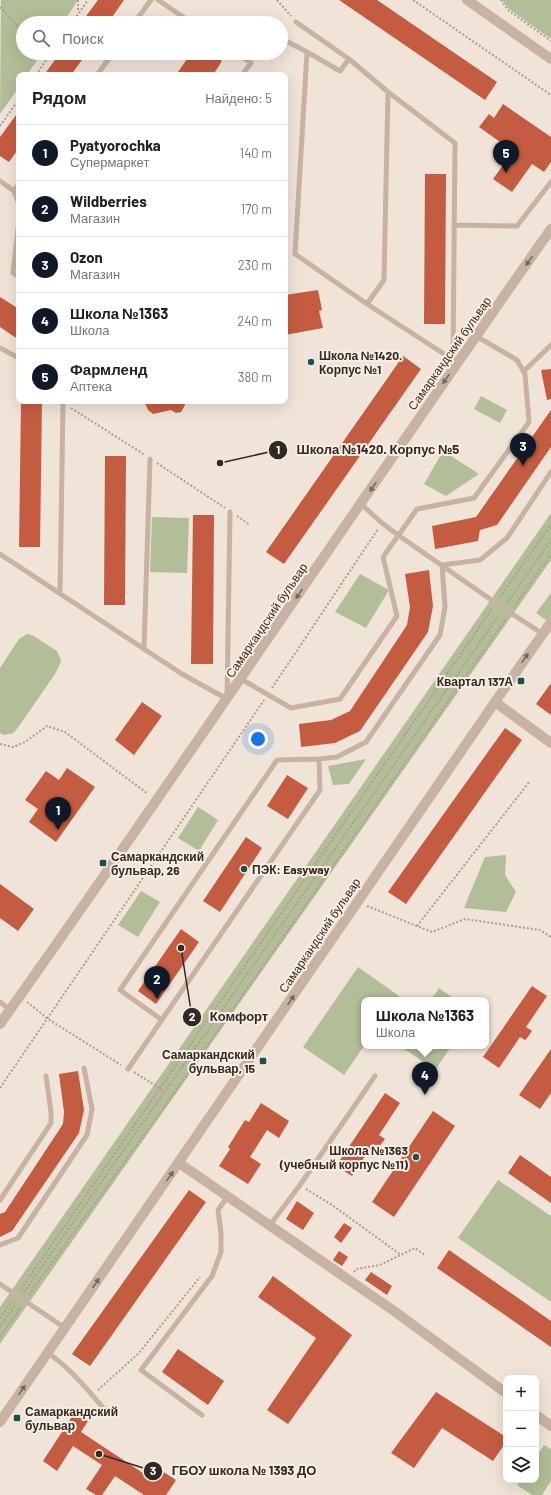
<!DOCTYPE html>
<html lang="ru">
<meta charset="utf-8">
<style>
:root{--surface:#fff;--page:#f2f2f2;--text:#202124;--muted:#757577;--line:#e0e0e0;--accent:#111827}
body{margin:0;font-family:Barlow,sans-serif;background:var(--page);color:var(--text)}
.controls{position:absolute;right:12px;bottom:12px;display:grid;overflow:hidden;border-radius:8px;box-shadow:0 4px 16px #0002}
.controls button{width:36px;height:36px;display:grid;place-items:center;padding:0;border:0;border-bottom:1px solid var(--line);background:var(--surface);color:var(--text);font:20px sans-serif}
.you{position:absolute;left:258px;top:739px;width:14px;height:14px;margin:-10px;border:3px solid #fff;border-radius:50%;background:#1a73e8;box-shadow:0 0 0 6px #1a73e833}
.badge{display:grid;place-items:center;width:26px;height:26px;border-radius:50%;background:var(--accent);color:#fff;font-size:13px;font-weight:700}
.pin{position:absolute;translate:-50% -33px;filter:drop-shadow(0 1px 2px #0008)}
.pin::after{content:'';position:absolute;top:21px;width:14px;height:12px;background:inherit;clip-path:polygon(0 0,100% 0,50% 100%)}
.popup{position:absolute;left:361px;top:997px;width:128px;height:52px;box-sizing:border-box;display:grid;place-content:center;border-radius:8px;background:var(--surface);filter:drop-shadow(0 1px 3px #0005);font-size:13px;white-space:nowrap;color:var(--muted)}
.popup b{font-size:15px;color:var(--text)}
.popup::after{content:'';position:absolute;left:50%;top:100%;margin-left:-8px;border:8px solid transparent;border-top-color:var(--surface)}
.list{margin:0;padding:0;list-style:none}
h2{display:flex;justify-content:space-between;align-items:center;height:52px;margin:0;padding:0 16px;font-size:17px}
h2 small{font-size:13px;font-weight:400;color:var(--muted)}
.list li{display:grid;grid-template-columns:26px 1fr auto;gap:12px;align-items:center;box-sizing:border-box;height:56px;padding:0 16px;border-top:1px solid var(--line)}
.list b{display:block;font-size:15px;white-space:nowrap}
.list p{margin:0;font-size:13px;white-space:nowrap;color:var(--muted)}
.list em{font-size:13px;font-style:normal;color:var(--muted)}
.icon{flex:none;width:22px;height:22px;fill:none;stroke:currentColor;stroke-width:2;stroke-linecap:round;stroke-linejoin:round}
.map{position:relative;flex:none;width:551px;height:1495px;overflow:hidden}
.search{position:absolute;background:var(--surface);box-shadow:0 4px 16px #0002;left:16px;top:16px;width:272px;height:44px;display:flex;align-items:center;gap:10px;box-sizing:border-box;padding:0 14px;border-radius:22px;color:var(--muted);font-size:15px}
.panel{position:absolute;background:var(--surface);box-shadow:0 4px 16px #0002;left:16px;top:72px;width:272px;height:332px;border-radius:8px}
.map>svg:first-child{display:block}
.green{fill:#b2be97}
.building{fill:#c45c41}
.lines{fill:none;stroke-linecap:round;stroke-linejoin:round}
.path{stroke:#b39c8e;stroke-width:2;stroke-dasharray:2 2;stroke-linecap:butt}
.service{stroke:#c7b2a3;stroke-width:5}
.minor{stroke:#c7b2a3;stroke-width:10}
.tertiary{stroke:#c7b2a3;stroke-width:10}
.oneway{fill:#75675e}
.poi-dot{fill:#1c5153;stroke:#f8ede2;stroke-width:1.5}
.labels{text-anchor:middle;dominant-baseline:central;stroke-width:4;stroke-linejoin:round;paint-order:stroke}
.street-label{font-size:12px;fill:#322925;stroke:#f8ede2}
.poi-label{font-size:12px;font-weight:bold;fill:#322925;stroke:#f8ede2;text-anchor:start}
.leader{fill:none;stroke:#322925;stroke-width:1.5}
.callout-dot{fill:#322925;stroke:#f8ede2;stroke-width:1.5}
.mark-label{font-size:12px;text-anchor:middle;font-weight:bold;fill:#fff}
.callout-label{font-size:13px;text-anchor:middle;font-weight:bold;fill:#322925;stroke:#f8ede2;stroke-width:4;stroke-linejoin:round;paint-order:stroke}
</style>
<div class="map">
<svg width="551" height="1495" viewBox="0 0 551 1495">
<rect width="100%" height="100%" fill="#f0e3d7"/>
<path class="green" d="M1,0H78L63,23H23V53H42L27,75H19V87L0,114Z
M502,0H551V39L509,9Z
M481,396L507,410L500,423L474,409Z
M443,451L479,474L446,496L424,484Z
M551,513V560L0,1344V1307Z
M152,517L189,518L187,573L150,572Z
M360,574L389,590L366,628L335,612Z
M551,593V619L549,622L536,613Z
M27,634L32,635L57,651L61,660L60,664L55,674L17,729L13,733L4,735L0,733V668L19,639Z
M366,759L349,784L333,785L328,766Z
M198,807L218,820L199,851L178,838Z
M506,855L505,875L516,892L506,912L464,908L485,857Z
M141,891L160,902L138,937L118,925Z
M358,967L399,996L396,1000H364V1046L344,1075L303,1047Z
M439,988L456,1000H431Z
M400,1046H448L450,1048L435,1070Z
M498,1180L551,1216V1302L458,1238Z
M544,1445L551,1449V1481L542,1495H532L517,1485L521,1480H536V1457Z"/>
<path class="building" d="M98,0H124L108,23H81Z
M339,0H377L497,82L485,100Z
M60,53H87L71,75H44Z
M191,53H210L222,61L213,75H176Z
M503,104L551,137V162L544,172L532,164L512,192L493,179L513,151L479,127L489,114L494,118Z
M19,111V148L9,162L0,156V137Z
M425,174H446L445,324H424Z
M318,290L322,310L319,311L323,328L285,335V295Z
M0,297L19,309V340L0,327Z
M403,356L421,369L284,564L266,552Z
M551,369V399L547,400L541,370Z
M21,401H42L40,547H19Z
M144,401H183L185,405L181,412L176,413L171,410L153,414L148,410Z
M551,410V447L497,525L480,530L478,541L435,549L432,526L476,517Z
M105,456H126L125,605H104Z
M193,515H214L213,664H191Z
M429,570L433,606L428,632L360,731L335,743L301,747L299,724L331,720L350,711L407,625L410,607L405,574Z
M551,683V715L536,704Z
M142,702L162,716L134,755L115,740Z
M505,728L522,740L406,904L388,892Z
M67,768L95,787L56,842L29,822L38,809L25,800L46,771L59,780Z
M287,775L308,788L288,819L267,806Z
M246,837L262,848L220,912L203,901Z
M0,884L34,909L18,931L0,918Z
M181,929L199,942L156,1004L138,991Z
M532,986L547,996L526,1027L532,1031L527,1038L525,1040L520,1037L499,1068L483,1057Z
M551,1049V1093L540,1109L519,1095Z
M78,1071L84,1110L79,1133L12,1231L0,1237V1214L5,1212L63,1124L64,1112L59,1074Z
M385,1093L400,1103L379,1135L385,1139L379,1147L373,1144L352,1176L336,1166Z
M261,1103L289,1121L279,1138L267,1130L250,1157L261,1164L248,1184L219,1166L230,1149L228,1147L245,1120L249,1122Z
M433,1111L455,1126L394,1217L372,1202Z
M520,1155L551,1177V1203L508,1173Z
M189,1190L206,1202L90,1366L72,1354Z
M297,1201L314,1213L303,1230L286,1219Z
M344,1223L352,1228L341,1243L334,1237Z
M449,1250L551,1321V1347L437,1268Z
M339,1251L348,1257L342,1266L333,1260Z
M371,1272L392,1286L387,1295L365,1280Z
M273,1276L352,1335L288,1424L267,1410L316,1338L258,1297Z
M178,1349L224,1381L208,1405L162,1372Z
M436,1392L506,1437V1442L493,1461L442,1428L414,1468L391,1453Z
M75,1412L88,1421L81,1432L155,1481L162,1471L176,1480L166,1495H144L115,1476L102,1495H96L86,1489L102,1465L73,1446L57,1471L43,1461Z"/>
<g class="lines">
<path class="path" d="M78,0V12
M277,0L291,16
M413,0L551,95
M501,0L508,10L551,41
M0,7L23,32
M72,23L88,0
M42,53L47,59
M36,75L51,53
M0,126L19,99
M71,408L145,455
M157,463L225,508
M237,516L250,525
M500,597L551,524
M507,603L551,540
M514,607L551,554
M272,688L378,529
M0,744L13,747L25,742L47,726L65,732L148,794
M367,906L432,932L465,919L540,930L551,937
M417,926L530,781
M27,1002L48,1019L121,1065
M134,1072L164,1091
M0,1088L264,700
M306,1189L332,1205L401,1255
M354,1272L356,1269L380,1265L415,1248L425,1255
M21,1289L492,609
M24,1292L499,615
M29,1295L172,1096L506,619
M0,1318L12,1301
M0,1327L16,1304
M0,1337L21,1307
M98,1390L139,1353L200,1277"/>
<path class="service" d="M158,0L192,23
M296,22L349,59L388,92L455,143L453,359
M134,23L151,0
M286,41L307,52
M237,53L251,63L242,75
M349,59L340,71L307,52L295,254L367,304L458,363
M97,75L113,53
M0,181L14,191L19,204
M14,191L19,184
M19,220L13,273L19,277
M454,225L517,226L551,182
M367,304L384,280L388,92
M0,348L19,358
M524,371L551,345
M361,504L382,523L398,535L503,608L543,634
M0,554L182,674L227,699L230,512
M60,593L63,403L62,401
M144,648L150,459
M241,679L291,708L340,699L397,616L383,557L417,509L474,498L529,422L525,374L517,360L476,336
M0,1002L10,1010
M162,1020L120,990L277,760L319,759L337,757L366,742L440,635L445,607L442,565L480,560L507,538L551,472
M128,1069L320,790L319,759
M0,1200L51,1123V1112L46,1076
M270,1225L300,1185L375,1076
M0,1245L18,1238L87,1135L92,1109L84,1068
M0,1284L65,1328
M48,1353C70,1368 88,1390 105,1410
M202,1415L141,1370L212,1276L221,1252V1233L218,1210L228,1196"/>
<path class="minor" d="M495,702L551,743
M179,1163L394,1311L506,1393
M536,1415L551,1426"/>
<path class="tertiary" d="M467,0L551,59
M0,1024C187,761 365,493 551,229
M0,1422L495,702L551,622"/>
</g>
<defs><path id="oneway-solid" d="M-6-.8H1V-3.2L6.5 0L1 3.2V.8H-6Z"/></defs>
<g class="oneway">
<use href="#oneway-solid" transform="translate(529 261) rotate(125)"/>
<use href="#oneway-solid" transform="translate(446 379) rotate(125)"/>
<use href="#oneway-solid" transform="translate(373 487) rotate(125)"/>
<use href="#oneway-solid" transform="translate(299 594) rotate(124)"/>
<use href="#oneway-solid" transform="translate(525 658) rotate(-55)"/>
<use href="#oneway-solid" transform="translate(291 1000) rotate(-56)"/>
<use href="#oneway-solid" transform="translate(170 1176) rotate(-55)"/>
<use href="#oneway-solid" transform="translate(96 1283) rotate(-55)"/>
<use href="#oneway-solid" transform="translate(22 1390) rotate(-55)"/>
</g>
<g class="poi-dot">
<circle cx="311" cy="362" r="4"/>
<rect x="517" y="677" width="8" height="8" rx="2"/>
<rect x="99" y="859" width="8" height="8" rx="2"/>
<circle cx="244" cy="869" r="4"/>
<rect x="259" y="1057" width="8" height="8" rx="2"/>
<circle cx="416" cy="1157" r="4"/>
<rect x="13" y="1414" width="8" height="8" rx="2"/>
</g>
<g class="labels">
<g class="street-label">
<text transform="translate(449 353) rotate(-55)">Самаркандский бульвар</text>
<text transform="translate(266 620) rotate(-56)">Самаркандский бульвар</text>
<text transform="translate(319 935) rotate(-56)">Самаркандский бульвар</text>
</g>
<g class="poi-label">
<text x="319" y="355">Школа №1420.<tspan x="319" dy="14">Корпус №1</tspan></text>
<text x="513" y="681" text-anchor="end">Квартал 137А</text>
<text x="111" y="856">Самаркандский<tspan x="111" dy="14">бульвар, 26</tspan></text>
<text x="252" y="869">ПЭК: Easyway</text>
<text x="255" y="1054" text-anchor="end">Самаркандский<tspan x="255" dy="14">бульвар, 15</tspan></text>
<text x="408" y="1150" text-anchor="end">Школа №1363<tspan x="408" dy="14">(учебный корпус №11)</tspan></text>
<text x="25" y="1411">Самаркандский<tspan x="25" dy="14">бульвар</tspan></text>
</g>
</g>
<path class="leader" d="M220 463L278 450M181 948L192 1017M99 1454L153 1471"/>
<g class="callout-dot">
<circle cx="220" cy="463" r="4"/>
<circle cx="181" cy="948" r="4"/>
<circle cx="99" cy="1454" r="4"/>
<circle cx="278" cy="450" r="10"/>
<circle cx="192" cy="1017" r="10"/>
<circle cx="153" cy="1471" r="10"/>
</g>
<g class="mark-label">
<text x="278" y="454">1</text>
<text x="192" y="1021">2</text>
<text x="153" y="1475">3</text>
</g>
<g class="callout-label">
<text x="378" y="454">Школа №1420. Корпус №5</text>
<text x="239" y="1021">Комфорт</text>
<text x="244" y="1475">ГБОУ школа № 1393 ДО</text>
</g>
</svg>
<div class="controls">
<button>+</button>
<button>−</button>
<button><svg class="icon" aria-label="layers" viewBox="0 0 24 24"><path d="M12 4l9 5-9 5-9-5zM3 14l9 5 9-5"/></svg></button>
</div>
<div class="you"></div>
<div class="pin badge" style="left:58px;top:830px">1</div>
<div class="pin badge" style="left:157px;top:999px">2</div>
<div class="pin badge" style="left:523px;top:466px">3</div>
<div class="pin badge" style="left:425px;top:1095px">4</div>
<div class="popup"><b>Школа №1363</b>Школа</div>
<div class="pin badge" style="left:506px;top:173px">5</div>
<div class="search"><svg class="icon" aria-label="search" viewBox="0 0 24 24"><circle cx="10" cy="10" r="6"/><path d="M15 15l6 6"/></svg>Поиск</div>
<section class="panel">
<h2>Рядом<small>Найдено: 5</small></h2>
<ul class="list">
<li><span class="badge">1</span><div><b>Pyatyorochka</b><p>Супермаркет</p></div><em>140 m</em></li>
<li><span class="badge">2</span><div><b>Wildberries</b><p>Магазин</p></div><em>170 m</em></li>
<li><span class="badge">3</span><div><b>Ozon</b><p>Магазин</p></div><em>230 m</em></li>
<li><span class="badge">4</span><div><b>Школа №1363</b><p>Школа</p></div><em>240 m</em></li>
<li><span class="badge">5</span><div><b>Фармленд</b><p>Аптека</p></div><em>380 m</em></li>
</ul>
</section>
</div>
